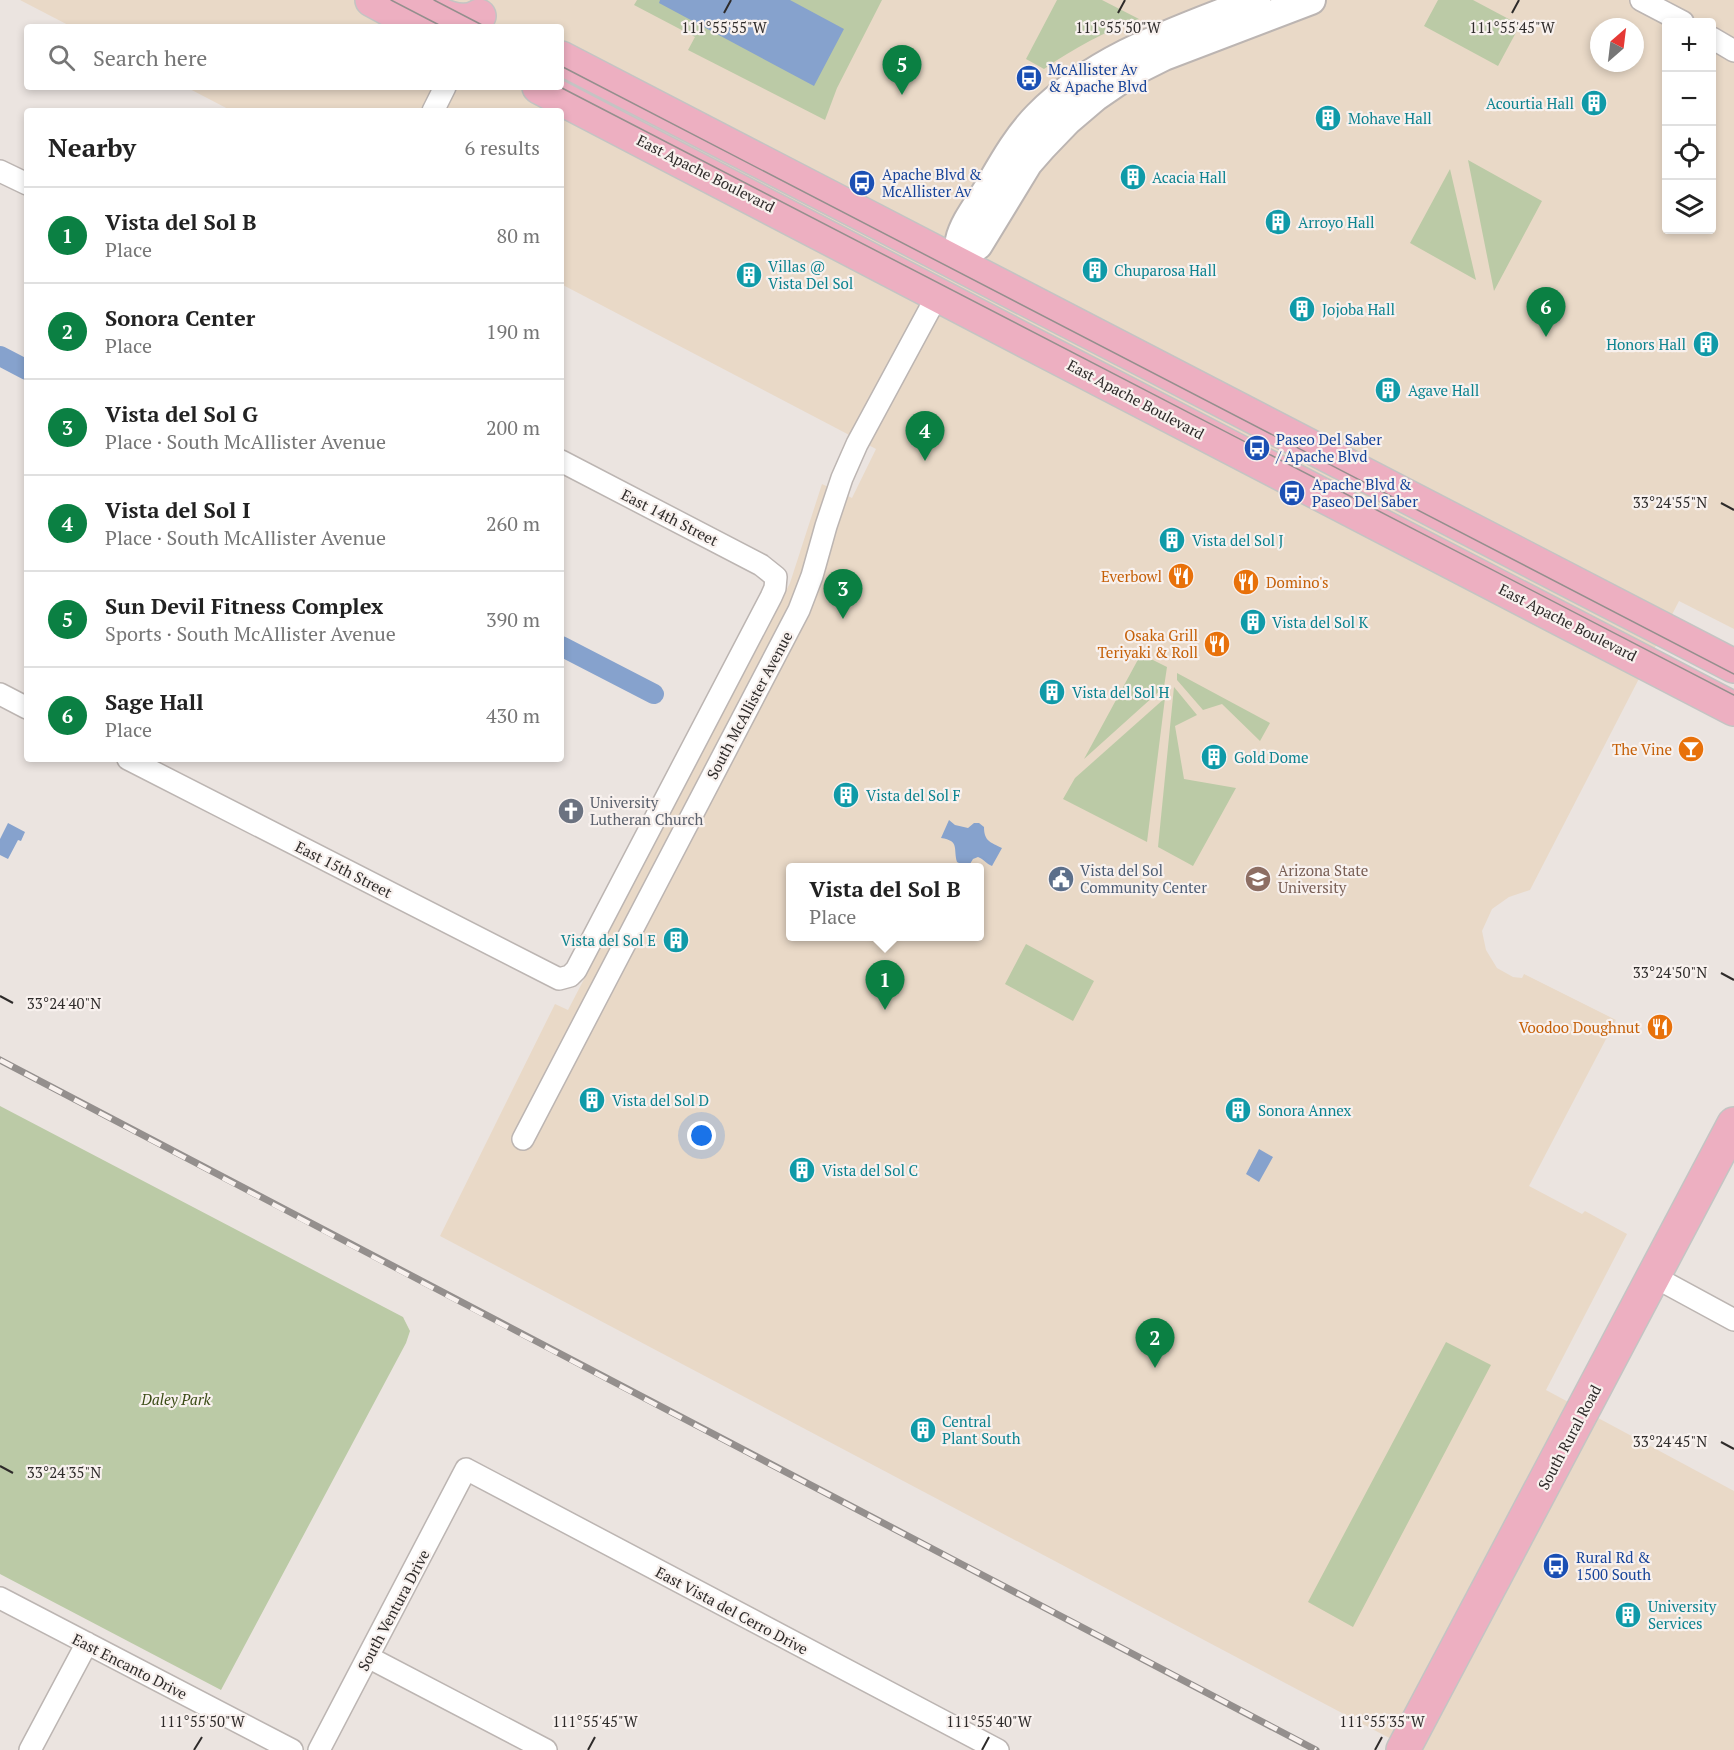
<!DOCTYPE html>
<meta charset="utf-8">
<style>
:root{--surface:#fff;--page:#f6f6f6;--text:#222;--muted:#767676;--line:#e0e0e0;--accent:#0b8043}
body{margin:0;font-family:"PT Serif",serif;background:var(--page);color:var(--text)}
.controls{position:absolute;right:18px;top:18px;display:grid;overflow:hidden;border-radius:6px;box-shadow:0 3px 9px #0003}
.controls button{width:54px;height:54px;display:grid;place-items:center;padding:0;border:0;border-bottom:2px solid var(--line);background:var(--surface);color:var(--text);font:30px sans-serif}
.compass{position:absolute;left:1590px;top:18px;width:54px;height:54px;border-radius:50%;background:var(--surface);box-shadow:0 3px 9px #0003;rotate:28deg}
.you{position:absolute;left:702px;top:1136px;width:21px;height:21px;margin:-15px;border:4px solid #fff;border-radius:50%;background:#1a73e8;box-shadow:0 0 0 9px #1a73e833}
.badge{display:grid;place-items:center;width:39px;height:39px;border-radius:50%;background:var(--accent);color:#fff;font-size:20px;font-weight:700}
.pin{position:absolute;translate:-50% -50px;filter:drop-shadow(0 2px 3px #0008)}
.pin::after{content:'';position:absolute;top:32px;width:21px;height:18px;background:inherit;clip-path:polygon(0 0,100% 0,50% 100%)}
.popup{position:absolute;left:786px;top:863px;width:198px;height:78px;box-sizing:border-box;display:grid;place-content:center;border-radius:6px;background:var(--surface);filter:drop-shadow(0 2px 4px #0005);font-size:20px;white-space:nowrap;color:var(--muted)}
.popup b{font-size:22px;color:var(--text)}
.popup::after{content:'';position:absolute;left:50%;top:100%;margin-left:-12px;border:12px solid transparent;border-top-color:var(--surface)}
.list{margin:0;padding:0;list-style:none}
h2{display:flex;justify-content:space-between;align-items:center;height:78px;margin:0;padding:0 24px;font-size:26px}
h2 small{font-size:20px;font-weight:400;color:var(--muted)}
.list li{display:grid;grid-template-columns:39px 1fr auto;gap:18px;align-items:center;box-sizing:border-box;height:96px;padding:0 24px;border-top:2px solid var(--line)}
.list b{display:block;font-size:22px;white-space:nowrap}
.list p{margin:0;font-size:20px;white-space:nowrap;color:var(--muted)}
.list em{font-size:20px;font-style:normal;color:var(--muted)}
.icon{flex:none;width:33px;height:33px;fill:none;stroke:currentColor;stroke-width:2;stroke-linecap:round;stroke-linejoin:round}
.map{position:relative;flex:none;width:1734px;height:1750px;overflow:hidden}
.search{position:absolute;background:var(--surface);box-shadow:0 3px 9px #0003;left:24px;top:24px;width:540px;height:66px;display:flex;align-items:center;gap:15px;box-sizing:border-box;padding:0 21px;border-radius:6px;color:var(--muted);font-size:22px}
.panel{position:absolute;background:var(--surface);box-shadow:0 3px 9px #0003;left:24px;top:108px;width:540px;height:654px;border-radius:6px}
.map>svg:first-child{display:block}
.education{fill:#e9d9c7;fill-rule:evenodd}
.green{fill:#bbcaa6}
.water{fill:#86a2cd}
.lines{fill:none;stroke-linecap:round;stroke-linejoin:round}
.canal{stroke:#86a2cd;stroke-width:20}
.street-casing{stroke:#bcb5b2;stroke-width:24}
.secondary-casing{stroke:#bcb5b2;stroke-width:32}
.primary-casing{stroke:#c4c4c3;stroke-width:36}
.street{stroke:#fff;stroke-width:21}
.secondary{stroke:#fff;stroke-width:28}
.primary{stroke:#edafc1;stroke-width:33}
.tram{stroke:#948f8d;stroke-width:1.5}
.rail-casing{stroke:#948f8d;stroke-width:7}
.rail{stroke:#f8f1ee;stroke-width:4.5;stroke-dasharray:14;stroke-linecap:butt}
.ticks{fill:none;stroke:#2e2b2a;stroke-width:2}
.labels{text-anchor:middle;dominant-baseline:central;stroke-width:4.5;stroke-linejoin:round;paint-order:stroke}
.transit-label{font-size:15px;fill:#164399;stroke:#f8f1ee;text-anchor:start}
.culture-label{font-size:15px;fill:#0d838f;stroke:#f8f1ee;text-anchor:start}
.street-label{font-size:15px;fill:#2e2b2a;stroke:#f8f1ee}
.food-label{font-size:15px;fill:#c56008;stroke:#f8f1ee;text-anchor:end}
.worship-label{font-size:15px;fill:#5b616d;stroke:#f8f1ee;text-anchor:start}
.service-label{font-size:15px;fill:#4e5e75;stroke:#f8f1ee;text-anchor:start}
.education-label{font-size:15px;fill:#785e54;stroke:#f8f1ee;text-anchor:start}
.park-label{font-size:15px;font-style:italic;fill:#3b4c16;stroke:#f8f1ee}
.ticks-label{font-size:15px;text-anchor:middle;fill:#2e2b2a;stroke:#f8f1ee;stroke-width:4.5;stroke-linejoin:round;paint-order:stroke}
</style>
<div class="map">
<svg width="1734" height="1750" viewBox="0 0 1734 1750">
<rect width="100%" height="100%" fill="#ebe4e0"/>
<path class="education" d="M20,0H1734V629L1679,601L1530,890L1509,897L1492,909L1482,931L1486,950L1497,968L1513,977L1522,978L1524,974L1616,1020L1529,1186L1582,1214L1585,1211L1627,1234L1546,1390L1734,1491V1750H1412L440,1236L555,1004L568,1010L790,583L822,484L852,498L876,449L561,284V111H232L186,87H561V27H72ZM1666,22H1712V230H1666ZM1599,27H1635V63H1599ZM790,868H980V936H790Z"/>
<path class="green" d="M637,0H882L837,88L825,120L688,50L695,37L634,5Z
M1057,0H1102L1139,19C1104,32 1074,48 1044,69L1026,59Z
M1438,0H1473L1520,25L1498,66L1424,26Z
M1468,160L1542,201L1494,291Z
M1450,169L1476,280L1410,243Z
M1141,654L1167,667L1164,687L1084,759Z
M1177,673L1270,723L1260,741L1222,704L1203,710L1177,680Z
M1174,687L1197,715L1175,726L1184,779L1236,788L1193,866L1158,847Z
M1165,698L1147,842L1063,799L1075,778Z
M1026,944L1094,981L1073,1021L1005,984Z
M0,1106L403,1317L410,1331L406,1343L221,1690L0,1574Z
M1446,1342L1491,1365L1353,1627L1308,1602Z"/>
<path class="water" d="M660,0H790L844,29L814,86L659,3Z
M949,820L955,825L968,828L974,823H979L984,827C984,841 990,842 1002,848L992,866C986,864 984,859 978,857L973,859L970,864L963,865L957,862C953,848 960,841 941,838Z
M8,823L25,832L21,841L18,840L8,859L0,855V839Z
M1259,1149L1273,1157L1259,1182L1246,1174Z"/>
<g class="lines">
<path class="canal" d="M0,356L27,370
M561,646L654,694"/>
<defs>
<path id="street" d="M1641,0L1683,22
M1712,38L1734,51
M433,111L445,87
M0,171L27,184
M0,694L27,708
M128,759L559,979L570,976L576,970L771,597L775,588L776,577L761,565L561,461
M523,1139L799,610L812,576L826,526L842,478L857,444L938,294
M1653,1276L1734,1320
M0,1598L292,1750
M368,1657L546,1750
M30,1750L87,1643
M319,1750L466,1469L998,1750"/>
<path id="secondary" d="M960,240C964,222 980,203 989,187C1003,163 1018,136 1038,116C1097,56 1180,30 1256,0
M955,262L978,245L1028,163L1042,147L1068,120L1095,97L1130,73L1164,56L1311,0"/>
<path id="primary" d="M372,0L422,27
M413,0C432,10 458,29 479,16
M561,58L1734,666
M539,87C938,293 1334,505 1734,709
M1403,1750L1734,1124"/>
</defs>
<use href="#street" class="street-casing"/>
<use href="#secondary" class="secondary-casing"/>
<use href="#primary" class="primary-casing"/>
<use href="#street" class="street"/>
<use href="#secondary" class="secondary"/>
<use href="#primary" class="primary"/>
<path class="tram" d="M391,0L443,27
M434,0L486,27
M561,66L1734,674
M560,87L1734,695"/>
<defs>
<path id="rail" d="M0,1060C438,1293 878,1519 1316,1750"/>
</defs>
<use href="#rail" class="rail-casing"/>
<use href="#rail" class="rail"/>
</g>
<path class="ticks" d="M724,13L731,0M1118,13L1125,0M1512,13L1519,0M1721,503L1734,510M1721,973L1734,980M0,996L13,1003M1721,1442L1734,1449M0,1466L13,1473M194,1750L202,1737M588,1750L595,1737M982,1750L989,1737M1375,1750L1382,1737"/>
<defs>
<symbol id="bus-disc" viewBox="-11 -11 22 22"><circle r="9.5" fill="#1a4fb4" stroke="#f8f1ee"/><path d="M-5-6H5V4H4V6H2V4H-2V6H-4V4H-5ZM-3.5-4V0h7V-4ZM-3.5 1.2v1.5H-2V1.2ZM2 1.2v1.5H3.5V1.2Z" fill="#fff"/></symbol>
<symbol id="building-disc" viewBox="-11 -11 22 22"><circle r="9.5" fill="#0f9aa8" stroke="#f8f1ee"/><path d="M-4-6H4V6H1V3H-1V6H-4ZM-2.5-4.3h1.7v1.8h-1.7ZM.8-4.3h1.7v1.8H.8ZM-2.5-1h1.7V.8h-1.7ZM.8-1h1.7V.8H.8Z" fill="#fff"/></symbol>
<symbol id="restaurant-disc" viewBox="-11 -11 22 22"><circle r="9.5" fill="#e8710a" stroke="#f8f1ee"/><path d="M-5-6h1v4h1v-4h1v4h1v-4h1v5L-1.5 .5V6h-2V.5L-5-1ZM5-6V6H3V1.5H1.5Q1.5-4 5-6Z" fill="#fff"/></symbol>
<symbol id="bar-disc" viewBox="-11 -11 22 22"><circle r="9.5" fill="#e8710a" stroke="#f8f1ee"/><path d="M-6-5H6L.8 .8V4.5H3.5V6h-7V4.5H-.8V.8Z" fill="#fff"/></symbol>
<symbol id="church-disc" viewBox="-11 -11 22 22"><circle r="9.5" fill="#6b7280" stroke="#f8f1ee"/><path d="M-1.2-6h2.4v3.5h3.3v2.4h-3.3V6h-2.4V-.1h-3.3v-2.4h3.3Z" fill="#fff"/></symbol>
<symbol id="civic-disc" viewBox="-11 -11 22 22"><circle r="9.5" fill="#5c6f8a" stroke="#f8f1ee"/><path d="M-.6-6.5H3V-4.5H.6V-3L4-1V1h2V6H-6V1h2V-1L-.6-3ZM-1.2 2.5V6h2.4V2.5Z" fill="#fff"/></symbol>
<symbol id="university-disc" viewBox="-11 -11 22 22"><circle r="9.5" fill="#8d6e63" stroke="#f8f1ee"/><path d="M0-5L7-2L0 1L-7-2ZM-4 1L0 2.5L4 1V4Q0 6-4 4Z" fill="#fff"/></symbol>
</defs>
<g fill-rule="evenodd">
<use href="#bus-disc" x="1014" y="63" width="30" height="30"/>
<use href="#building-disc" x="1579" y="88" width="30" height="30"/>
<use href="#building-disc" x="1313" y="103" width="30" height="30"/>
<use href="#building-disc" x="1118" y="162" width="30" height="30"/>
<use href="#bus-disc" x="847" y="168" width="30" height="30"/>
<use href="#building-disc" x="1263" y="207" width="30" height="30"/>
<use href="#building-disc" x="1080" y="255" width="30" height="30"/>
<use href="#building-disc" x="734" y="260" width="30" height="30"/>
<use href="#building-disc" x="1287" y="294" width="30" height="30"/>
<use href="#building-disc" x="1691" y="329" width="30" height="30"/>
<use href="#building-disc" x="1373" y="375" width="30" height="30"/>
<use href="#bus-disc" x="1242" y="433" width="30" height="30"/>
<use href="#bus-disc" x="1277" y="478" width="30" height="30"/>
<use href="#building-disc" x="1157" y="525" width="30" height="30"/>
<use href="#restaurant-disc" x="1166" y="561" width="30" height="30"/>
<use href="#restaurant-disc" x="1231" y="567" width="30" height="30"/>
<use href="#building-disc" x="1238" y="607" width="30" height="30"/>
<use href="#restaurant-disc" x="1202" y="629" width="30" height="30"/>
<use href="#building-disc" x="1037" y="677" width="30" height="30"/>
<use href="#bar-disc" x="1676" y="734" width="30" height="30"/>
<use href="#building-disc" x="1199" y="742" width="30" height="30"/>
<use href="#building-disc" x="831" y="780" width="30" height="30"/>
<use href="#church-disc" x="556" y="796" width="30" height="30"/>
<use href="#civic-disc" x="1046" y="864" width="30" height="30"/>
<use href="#university-disc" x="1243" y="864" width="30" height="30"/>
<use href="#building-disc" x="661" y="925" width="30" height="30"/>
<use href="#restaurant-disc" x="1645" y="1012" width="30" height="30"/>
<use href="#building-disc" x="577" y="1085" width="30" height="30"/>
<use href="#building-disc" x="1223" y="1095" width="30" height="30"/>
<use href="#building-disc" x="787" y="1155" width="30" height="30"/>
<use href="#building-disc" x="908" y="1415" width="30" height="30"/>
<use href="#bus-disc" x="1541" y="1551" width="30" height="30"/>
<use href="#building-disc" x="1613" y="1600" width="30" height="30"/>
</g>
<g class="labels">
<g class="transit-label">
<text x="1048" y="69">McAllister Av<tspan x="1048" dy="17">&amp; Apache Blvd</tspan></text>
<text x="882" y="174">Apache Blvd &amp;<tspan x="882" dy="17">McAllister Av</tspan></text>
<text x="1276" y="439">Paseo Del Saber<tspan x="1276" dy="17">/ Apache Blvd</tspan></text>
<text x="1312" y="484">Apache Blvd &amp;<tspan x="1312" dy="17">Paseo Del Saber</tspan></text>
<text x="1576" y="1557">Rural Rd &amp;<tspan x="1576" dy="17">1500 South</tspan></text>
</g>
<g class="culture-label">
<text x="1574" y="103" text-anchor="end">Acourtia Hall</text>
<text x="1348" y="118">Mohave Hall</text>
<text x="1152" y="177">Acacia Hall</text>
<text x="1298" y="222">Arroyo Hall</text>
<text x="768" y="266">Villas @<tspan x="768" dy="17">Vista Del Sol</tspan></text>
<text x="1114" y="270">Chuparosa Hall</text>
<text x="1322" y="309">Jojoba Hall</text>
<text x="1686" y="344" text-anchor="end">Honors Hall</text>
<text x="1408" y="390">Agave Hall</text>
<text x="1192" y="540">Vista del Sol J</text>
<text x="1272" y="622">Vista del Sol K</text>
<text x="1072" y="692">Vista del Sol H</text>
<text x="1234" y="757">Gold Dome</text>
<text x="866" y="795">Vista del Sol F</text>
<text x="656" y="940" text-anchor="end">Vista del Sol E</text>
<text x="612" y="1100">Vista del Sol D</text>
<text x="1258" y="1110">Sonora Annex</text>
<text x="822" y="1170">Vista del Sol C</text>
<text x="942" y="1421">Central<tspan x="942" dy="17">Plant South</tspan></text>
<text x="1648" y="1606">University<tspan x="1648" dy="17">Services</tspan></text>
</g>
<g class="street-label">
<text transform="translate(706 173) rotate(27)">East Apache Boulevard</text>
<text transform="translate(1136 399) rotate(28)">East Apache Boulevard</text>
<text transform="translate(670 517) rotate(27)">East 14th Street</text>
<text transform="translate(1568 622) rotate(27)">East Apache Boulevard</text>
<text transform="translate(749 705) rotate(-62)">South McAllister Avenue</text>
<text transform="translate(344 869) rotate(27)">East 15th Street</text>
<text transform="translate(1569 1437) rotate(-62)">South Rural Road</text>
<text transform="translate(393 1610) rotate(-62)">South Ventura Drive</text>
<text transform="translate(732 1610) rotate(28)">East Vista del Cerro Drive</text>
<text transform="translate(130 1666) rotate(27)">East Encanto Drive</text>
</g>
<g class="food-label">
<text x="1162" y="576">Everbowl</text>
<text x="1266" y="582" text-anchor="start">Domino's</text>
<text x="1198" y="635">Osaka Grill<tspan x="1198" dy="17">Teriyaki &amp; Roll</tspan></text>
<text x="1672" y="749">The Vine</text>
<text x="1640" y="1027">Voodoo Doughnut</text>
</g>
<g class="worship-label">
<text x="590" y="802">University<tspan x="590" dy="17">Lutheran Church</tspan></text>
</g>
<g class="service-label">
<text x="1080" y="870">Vista del Sol<tspan x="1080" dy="17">Community Center</tspan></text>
</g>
<g class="education-label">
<text x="1278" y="870">Arizona State<tspan x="1278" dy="17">University</tspan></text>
</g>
<g class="park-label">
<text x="176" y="1399">Daley Park</text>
</g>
</g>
<g class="ticks-label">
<text x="724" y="33">111°55'55"W</text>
<text x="1118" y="33">111°55'50"W</text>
<text x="1512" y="33">111°55'45"W</text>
<text x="1670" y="508">33°24'55"N</text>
<text x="1670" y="978">33°24'50"N</text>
<text x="64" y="1009">33°24'40"N</text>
<text x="1670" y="1447">33°24'45"N</text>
<text x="64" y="1478">33°24'35"N</text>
<text x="202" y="1727">111°55'50"W</text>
<text x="595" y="1727">111°55'45"W</text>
<text x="989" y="1727">111°55'40"W</text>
<text x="1382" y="1727">111°55'35"W</text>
</g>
</svg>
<div class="controls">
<button>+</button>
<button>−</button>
<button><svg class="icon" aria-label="locate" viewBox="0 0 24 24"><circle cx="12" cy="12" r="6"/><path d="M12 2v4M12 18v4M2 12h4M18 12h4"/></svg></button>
<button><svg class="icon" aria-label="layers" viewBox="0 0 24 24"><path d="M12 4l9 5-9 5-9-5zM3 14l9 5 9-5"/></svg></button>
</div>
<svg class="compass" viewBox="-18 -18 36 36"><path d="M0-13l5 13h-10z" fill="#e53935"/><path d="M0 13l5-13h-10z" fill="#767676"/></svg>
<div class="you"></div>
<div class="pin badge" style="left:885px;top:1010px">1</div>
<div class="popup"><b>Vista del Sol B</b>Place</div>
<div class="pin badge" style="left:1155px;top:1368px">2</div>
<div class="pin badge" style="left:843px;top:619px">3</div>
<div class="pin badge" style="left:925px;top:461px">4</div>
<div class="pin badge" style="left:902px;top:95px">5</div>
<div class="pin badge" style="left:1546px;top:337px">6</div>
<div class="search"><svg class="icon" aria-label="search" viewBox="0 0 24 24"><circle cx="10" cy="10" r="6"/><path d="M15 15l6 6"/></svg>Search here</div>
<section class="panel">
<h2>Nearby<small>6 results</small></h2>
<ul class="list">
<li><span class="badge">1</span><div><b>Vista del Sol B</b><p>Place</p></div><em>80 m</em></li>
<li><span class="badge">2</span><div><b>Sonora Center</b><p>Place</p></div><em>190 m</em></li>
<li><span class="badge">3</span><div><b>Vista del Sol G</b><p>Place · South McAllister Avenue</p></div><em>200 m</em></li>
<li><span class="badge">4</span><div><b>Vista del Sol I</b><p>Place · South McAllister Avenue</p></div><em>260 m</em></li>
<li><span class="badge">5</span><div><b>Sun Devil Fitness Complex</b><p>Sports · South McAllister Avenue</p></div><em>390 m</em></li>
<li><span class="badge">6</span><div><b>Sage Hall</b><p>Place</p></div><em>430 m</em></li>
</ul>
</section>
</div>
